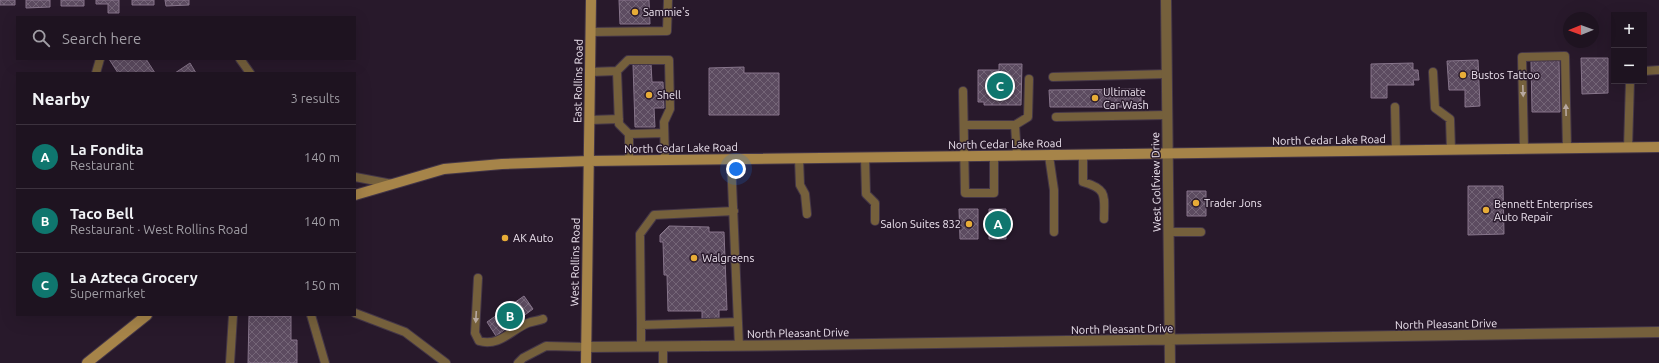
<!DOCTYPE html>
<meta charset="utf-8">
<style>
:root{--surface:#1e1320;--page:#2b202d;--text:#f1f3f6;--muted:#a19ea5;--line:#3c323e;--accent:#0f766e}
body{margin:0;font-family:Ubuntu,sans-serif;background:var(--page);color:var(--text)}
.controls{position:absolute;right:12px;top:12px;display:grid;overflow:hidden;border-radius:0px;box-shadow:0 4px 16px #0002}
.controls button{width:36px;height:36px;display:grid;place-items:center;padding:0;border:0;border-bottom:1px solid var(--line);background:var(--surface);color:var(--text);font:20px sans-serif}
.compass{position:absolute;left:1563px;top:12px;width:36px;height:36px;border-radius:50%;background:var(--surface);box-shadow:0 4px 16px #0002;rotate:269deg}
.you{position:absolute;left:736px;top:169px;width:14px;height:14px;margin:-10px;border:3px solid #fff;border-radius:50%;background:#1a73e8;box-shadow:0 0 0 6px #1a73e833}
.badge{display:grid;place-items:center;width:26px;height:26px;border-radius:50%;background:var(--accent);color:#fff;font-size:13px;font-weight:700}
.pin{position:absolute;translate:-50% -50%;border:2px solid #fff;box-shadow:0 1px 4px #0006}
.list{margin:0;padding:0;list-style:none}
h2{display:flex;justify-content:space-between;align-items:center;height:52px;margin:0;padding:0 16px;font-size:17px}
h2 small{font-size:13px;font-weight:400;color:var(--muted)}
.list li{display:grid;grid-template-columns:26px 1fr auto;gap:12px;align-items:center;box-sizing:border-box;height:64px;padding:0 16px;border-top:1px solid var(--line)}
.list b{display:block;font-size:15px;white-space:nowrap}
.list p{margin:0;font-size:13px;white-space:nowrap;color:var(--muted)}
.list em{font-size:13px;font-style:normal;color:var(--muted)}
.icon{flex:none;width:22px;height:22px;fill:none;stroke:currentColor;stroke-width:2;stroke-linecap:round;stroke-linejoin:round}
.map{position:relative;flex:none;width:1659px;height:363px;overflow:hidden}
.search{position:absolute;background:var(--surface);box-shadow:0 4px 16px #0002;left:16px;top:16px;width:340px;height:44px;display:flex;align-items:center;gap:10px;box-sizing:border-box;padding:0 14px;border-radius:0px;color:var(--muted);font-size:15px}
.panel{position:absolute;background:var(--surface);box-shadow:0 4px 16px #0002;left:16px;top:72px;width:340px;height:244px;border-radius:0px}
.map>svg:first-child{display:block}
.building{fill:url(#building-cross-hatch);stroke:#87758b}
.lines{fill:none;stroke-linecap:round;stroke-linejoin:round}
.lane-casing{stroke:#443647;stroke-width:10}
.street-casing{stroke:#443647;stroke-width:12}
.secondary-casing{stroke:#443647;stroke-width:12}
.lane{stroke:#75603c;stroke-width:8}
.street{stroke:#75603c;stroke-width:10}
.secondary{stroke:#a68449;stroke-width:10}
.oneway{fill:#b8a9a0}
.poi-dot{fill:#e7ac37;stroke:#28192b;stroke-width:1.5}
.labels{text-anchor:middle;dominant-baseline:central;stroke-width:3;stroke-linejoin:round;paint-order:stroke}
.poi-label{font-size:11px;fill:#efe5f1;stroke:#28192b;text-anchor:start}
.street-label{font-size:11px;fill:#efe5f1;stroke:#28192b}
</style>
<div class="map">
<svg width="1659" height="363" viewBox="0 0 1659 363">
<defs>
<pattern id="building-cross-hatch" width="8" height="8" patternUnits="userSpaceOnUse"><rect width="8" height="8" fill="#5c4b60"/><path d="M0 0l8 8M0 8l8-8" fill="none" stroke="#746577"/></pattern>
</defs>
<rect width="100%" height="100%" fill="#28192b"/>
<path class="building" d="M0,0H15V5H0Z
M26,0H50V7L26,8Z
M61,0H84V6H61Z
M96,0H119V13H108V4H96Z
M132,0H154V5H132Z
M165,0H189V5L166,6Z
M619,0H649L650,24H620Z
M1581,58H1608V93L1582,94Z
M109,59H146L155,73H118Z
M1478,60L1480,106L1465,107V90H1449L1447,61Z
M1559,60L1560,112H1532L1531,61Z
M190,63L196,73H175Z
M1413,63V70H1418L1419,80H1413L1414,85H1387V98H1371V64Z
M633,64H651L652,82H663L664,108H654L655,127H635Z
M999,64H1022L1021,105H984V102H978V70H999Z
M744,67V73H779V115H709V68Z
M1141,89V107H1050L1049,90Z
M1468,186H1503L1504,234L1468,235Z
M1187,191H1206V216H1187Z
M959,209H978V239H960Z
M989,209H1006V239H989Z
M669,226L709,227V232H724L727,310H719V321H702V311H668L667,275H664L663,242H660V235Z
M524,296L533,309L496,336L487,322Z
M249,316H291V340H297V363H248Z"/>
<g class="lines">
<defs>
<path id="lane" d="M590,32L667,31L668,0
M240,59L250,73
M617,71L619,124L629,134V161
M1644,71L1659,70
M590,72L617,71L628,60H669L670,109L664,122L665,161
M1433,72L1435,108L1450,119L1451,150
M96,73L100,59
M1053,77L1167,74
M963,91L965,193H994V156
M1395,107L1396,151
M1056,117L1167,115
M590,120L619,119
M964,125H1015
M629,134L664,133
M1628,148L1630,81
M1524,149L1522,57L1565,56L1567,149
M1083,155V182C1108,189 1104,196 1104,219
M1017,156L1015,125L1028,117L1029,79
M1049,156L1054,190V232
M865,158L866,194L875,203V221
M799,159L800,185L805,194L807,214
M731,160L739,346
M355,177L392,184
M1169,232H1201
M478,278L475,333L479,341C499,347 511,330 528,323C533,321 538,321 543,319
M355,313L405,332L446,363
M311,315L325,363
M641,325L640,234L654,215L734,211
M641,346V325L738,322
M663,346V363
M230,363L233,315
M518,363L523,358L546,346L586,347"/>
<path id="street" d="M1166,0L1170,363
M586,347L806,345L1659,332"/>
<path id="secondary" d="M355,195L444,169L502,164L589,161L1659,147
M87,363L147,315
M586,363L591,0"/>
</defs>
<use href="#lane" class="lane-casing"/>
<use href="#street" class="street-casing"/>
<use href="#secondary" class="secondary-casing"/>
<use href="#lane" class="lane"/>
<use href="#street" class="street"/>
<use href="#secondary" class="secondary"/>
</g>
<defs><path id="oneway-solid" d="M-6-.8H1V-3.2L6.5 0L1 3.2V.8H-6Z"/></defs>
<g class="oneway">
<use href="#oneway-solid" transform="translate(1523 91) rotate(88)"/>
<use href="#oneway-solid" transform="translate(1566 110) rotate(-91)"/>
<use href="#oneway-solid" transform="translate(476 317) rotate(93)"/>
</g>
<g class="poi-dot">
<circle cx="635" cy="12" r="4"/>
<circle cx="1463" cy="75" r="4"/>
<circle cx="649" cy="95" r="4"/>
<circle cx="1095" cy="98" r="4"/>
<circle cx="1196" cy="203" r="4"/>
<circle cx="1486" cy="210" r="4"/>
<circle cx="969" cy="224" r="4"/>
<circle cx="505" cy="238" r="4"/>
<circle cx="694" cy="258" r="4"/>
</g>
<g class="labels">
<g class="poi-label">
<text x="643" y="12">Sammie's</text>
<text x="1471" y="75">Bustos Tattoo</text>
<text x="1103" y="92">Ultimate<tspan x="1103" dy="13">Car Wash</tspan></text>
<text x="657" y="95">Shell</text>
<text x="1204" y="203">Trader Jons</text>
<text x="1494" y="204">Bennett Enterprises<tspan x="1494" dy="13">Auto Repair</tspan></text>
<text x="961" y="224" text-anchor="end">Salon Suites 832</text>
<text x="513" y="238">AK Auto</text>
<text x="702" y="258">Walgreens</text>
</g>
<g class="street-label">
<text transform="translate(578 81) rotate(-89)">East Rollins Road</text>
<text transform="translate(1329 140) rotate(-1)">North Cedar Lake Road</text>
<text transform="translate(1005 144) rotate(-1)">North Cedar Lake Road</text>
<text transform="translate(681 148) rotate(-1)">North Cedar Lake Road</text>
<text transform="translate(1156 182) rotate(-91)">West Golfview Drive</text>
<text transform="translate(575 262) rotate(-89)">West Rollins Road</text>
<text transform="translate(1446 324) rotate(-1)">North Pleasant Drive</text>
<text transform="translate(1122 329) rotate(-1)">North Pleasant Drive</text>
<text transform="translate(798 333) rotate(-1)">North Pleasant Drive</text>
</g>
</g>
</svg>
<div class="controls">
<button>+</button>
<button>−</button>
</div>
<svg class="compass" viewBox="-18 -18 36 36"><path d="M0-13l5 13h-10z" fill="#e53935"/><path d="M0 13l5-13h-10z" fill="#a19ea5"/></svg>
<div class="you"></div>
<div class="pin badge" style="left:998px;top:224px">A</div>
<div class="pin badge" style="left:510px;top:316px">B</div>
<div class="pin badge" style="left:1000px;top:86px">C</div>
<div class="search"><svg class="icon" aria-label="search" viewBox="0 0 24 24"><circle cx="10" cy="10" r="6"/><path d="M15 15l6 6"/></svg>Search here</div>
<section class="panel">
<h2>Nearby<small>3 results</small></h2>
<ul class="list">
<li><span class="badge">A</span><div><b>La Fondita</b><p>Restaurant</p></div><em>140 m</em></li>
<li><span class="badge">B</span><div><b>Taco Bell</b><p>Restaurant · West Rollins Road</p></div><em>140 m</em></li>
<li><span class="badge">C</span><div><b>La Azteca Grocery</b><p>Supermarket</p></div><em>150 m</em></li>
</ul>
</section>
</div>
